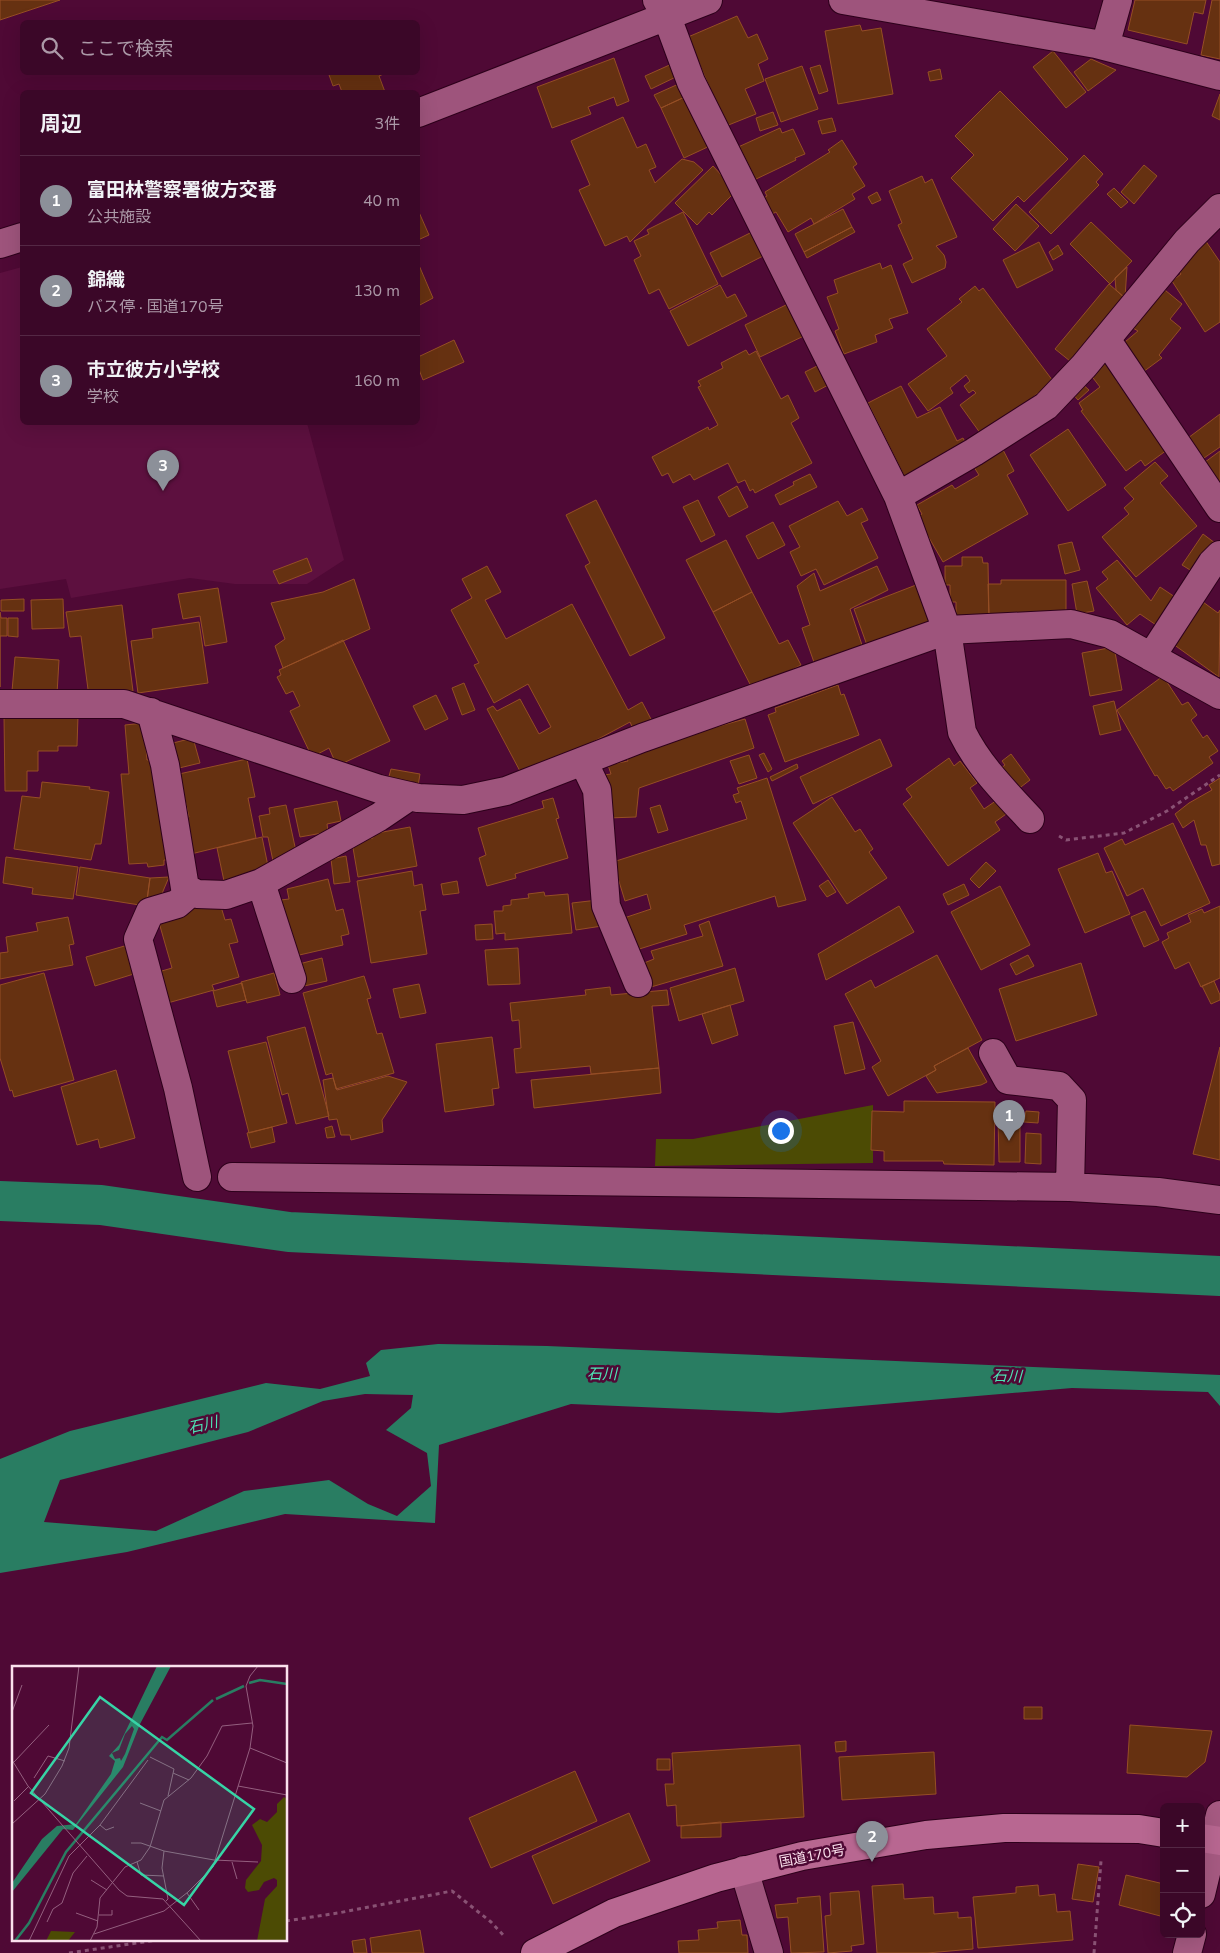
<!DOCTYPE html>
<html lang="ja">
<meta charset="utf-8">
<style>
:root{--surface:#3b0728;--page:#421030;--text:#f1f3f6;--muted:#ac99a8;--line:#542845;--accent:#8c9099}
body{margin:0;font-family:"Nunito Sans","Noto Sans JP",sans-serif;background:var(--page);color:var(--text)}
.controls{position:absolute;right:15px;bottom:15px;display:grid;overflow:hidden;border-radius:8px;box-shadow:0 5px 20px #0002}
.controls button{width:45px;height:45px;display:grid;place-items:center;padding:0;border:0;border-bottom:1px solid var(--line);background:var(--surface);color:var(--text);font:25px sans-serif}
.you{position:absolute;left:780px;top:1130px;width:18px;height:18px;margin:-12px;border:4px solid #fff;border-radius:50%;background:#1a73e8;box-shadow:0 0 0 8px #1a73e833}
.badge{display:grid;place-items:center;width:32px;height:32px;border-radius:50%;background:var(--accent);color:#fff;font-size:16px;font-weight:700}
.pin{position:absolute;translate:-50% -41px;filter:drop-shadow(0 1px 2px #0008)}
.pin::after{content:'';position:absolute;top:26px;width:18px;height:15px;background:inherit;clip-path:polygon(0 0,100% 0,50% 100%)}
.list{margin:0;padding:0;list-style:none}
h2{display:flex;justify-content:space-between;align-items:center;height:65px;margin:0;padding:0 20px;font-size:21px}
h2 small{font-size:16px;font-weight:400;color:var(--muted)}
.list li{display:grid;grid-template-columns:32px 1fr auto;gap:15px;align-items:center;box-sizing:border-box;height:90px;padding:0 20px;border-top:1px solid var(--line)}
.list b{display:block;font-size:19px;white-space:nowrap}
.list p{margin:0;font-size:16px;white-space:nowrap;color:var(--muted)}
.list em{font-size:16px;font-style:normal;color:var(--muted)}
.icon{flex:none;width:28px;height:28px;fill:none;stroke:currentColor;stroke-width:2;stroke-linecap:round;stroke-linejoin:round}
.map{position:relative;flex:none;width:1220px;height:1953px;overflow:hidden}
.search{position:absolute;background:var(--surface);box-shadow:0 5px 20px #0002;left:20px;top:20px;width:400px;height:55px;display:flex;align-items:center;gap:12px;box-sizing:border-box;padding:0 18px;border-radius:8px;color:var(--muted);font-size:19px}
.panel{position:absolute;background:var(--surface);box-shadow:0 5px 20px #0002;left:20px;top:90px;width:400px;height:335px;border-radius:8px}
.map>svg:first-child{display:block}
.built{fill:#5d103f}
.green{fill:#4c4b04}
.water{fill:#297d62;fill-rule:evenodd}
.lines{fill:none;stroke-linecap:round;stroke-linejoin:round}
.canal{stroke:#297d62;stroke-width:40}
.building{fill:#663111;stroke:#954e25}
.street-casing{stroke:#2d001b;stroke-width:30}
.secondary-casing{stroke:#2d001b;stroke-width:30}
.highway-casing{stroke:#2d001b;stroke-width:30}
.path{stroke:#895274;stroke-width:3;stroke-dasharray:4 4;stroke-linecap:butt}
.street{stroke:#9e547c;stroke-width:28}
.secondary{stroke:#a65a82;stroke-width:28}
.highway{stroke:#b86791;stroke-width:28}
.labels{text-anchor:middle;dominant-baseline:central;stroke-width:5;stroke-linejoin:round;paint-order:stroke}
.street-label{font-size:14px;fill:#fbe1ed;stroke:#4f0935}
.water-label{font-size:15px;font-style:italic;fill:#4ee4b5;stroke:#4f0935}
.inset-river{fill:none;stroke:#297d62;stroke-width:2.5}
.inset-road{fill:none;stroke:#945f7f;stroke-width:1}
.view{fill:#37d4a6;fill-opacity:0.15;stroke:#37d4a6;stroke-width:2.5}
.inset-edge{fill:none;stroke:#fbe1ed;stroke-width:2.5}
</style>
<div class="map">
<svg width="1220" height="1953" viewBox="0 0 1220 1953">
<rect width="100%" height="100%" fill="#4f0935"/>
<path class="built" d="M22,267V422L307,423L344,560L307,584H235L190,578L71,598L66,579L0,589V273Z"/>
<path class="green" d="M873,1105V1163L655,1166L656,1139H693Z"/>
<path class="water" d="M438,1344L547,1346L1220,1375V1406L1208,1392L1072,1388L779,1413L571,1404L439,1445L435,1523L285,1514L127,1552L0,1573V1459L70,1431L266,1383L320,1389L370,1376L366,1363L381,1350ZM365,1394L413,1395L411,1408L386,1430L427,1453L431,1486L397,1516L368,1504L329,1480L244,1491L156,1531L44,1522L60,1480L248,1432L323,1401Z"/>
<g class="lines">
<path class="canal" d="M0,1201L101,1205L289,1232L1220,1276"/>
</g>
<path class="building" d="M0,0H60L0,20Z
M1135,0H1206L1203,14L1194,12L1187,44L1128,30Z
M1212,0H1220V59L1201,55Z
M737,16L748,38L757,34L768,59L758,64L764,81L745,89L756,114L726,126L688,37Z
M860,25L862,31L881,28L893,94L838,104L825,31Z
M1053,51L1086,92L1066,108L1033,67Z
M614,58L629,101L617,106L614,97L588,107L591,114L552,128L537,87Z
M1091,59L1116,70L1088,91L1074,72Z
M674,63L680,75L651,89L645,76Z
M820,65L828,91L819,94L810,68Z
M802,66L818,109L781,122L765,79Z
M940,69L942,79L930,81L928,72Z
M328,72H388L379,76L385,92H342L339,84L333,86Z
M683,82L689,95L661,108L654,95Z
M1000,91L1068,159L1024,202L1018,196L993,221L951,178L974,155L955,136Z
M1220,94V120L1212,116Z
M689,95L712,145L684,158L661,108Z
M773,112L778,125L760,131L756,118Z
M623,117L637,148L646,144L656,167L649,170L655,183L682,159L694,162L703,170L630,242L627,236L605,246L579,190L590,185L571,141Z
M832,118L836,131L822,134L818,121Z
M780,128L782,133L793,129L805,154L795,158L796,160L752,181L736,148Z
M842,140L857,164L853,167L865,186L852,194L855,199L814,224L811,218L788,232L776,212L768,216L759,201L767,196L765,192L830,152L828,150Z
M1084,155L1103,174L1096,182L1099,185L1051,234L1029,212Z
M1144,165L1157,176L1134,204L1121,192Z
M713,166L736,191L712,215L709,212L697,225L675,203Z
M922,176L925,183L932,179L957,237L936,246L944,255L946,262L945,268L912,283L903,264L913,259L898,225L902,223L889,191Z
M1114,188L1128,202L1121,208L1107,194Z
M877,192L881,200L872,204L868,197Z
M1016,204L1039,226L1015,251L993,229Z
M843,209L852,227L804,252L795,234Z
M418,210L429,235L418,240Z
M683,212L718,284L669,309L659,289L649,294L634,260L641,256L634,241L649,234L647,230Z
M1091,222L1132,261L1110,284L1070,244Z
M852,227L855,232L807,258L804,252Z
M754,231L765,255L722,277L710,253Z
M1201,234L1220,262V322L1205,332L1172,281L1181,274L1177,268Z
M1039,242L1053,270L1017,288L1003,260Z
M1058,245L1063,254L1053,260L1049,252Z
M418,263L433,298L418,306Z
M880,263L882,269L891,265L908,313L889,319L893,328L875,335L877,342L844,354L835,331L839,329L827,297L838,293L834,280Z
M1127,267L1125,298L1116,290L1115,278Z
M1109,284L1127,300L1070,361L1055,349Z
M720,285L727,298L735,294L747,316L688,346L670,311Z
M975,286L979,291L983,288L1053,381L983,437L960,405L976,393L973,390L969,393L964,386L970,381L966,375L950,388L953,393L928,411L908,384L947,356L927,329L962,302L959,299Z
M1160,286L1182,304L1170,319L1181,328L1159,355L1162,358L1139,375L1119,347L1138,331L1128,325Z
M792,302L808,334L760,357L745,325Z
M454,340L464,362L423,380L418,367V357Z
M746,350L749,355L756,351L781,399L788,395L799,418L791,423L812,463L755,493L753,489L750,491L745,480L738,483L728,463L694,480L690,474L673,483L668,473L662,476L652,457L708,427L709,430L718,425L698,387L701,386L698,381L723,368L721,363Z
M1109,360L1122,376L1116,380L1167,450L1145,466L1141,460L1126,471L1081,411L1083,410L1079,403L1100,387L1090,374Z
M823,363L832,383L815,392L805,372Z
M1081,383L1089,390L1078,400L1072,393Z
M901,386L917,418L940,407L957,441L963,438L968,448L907,482L868,403Z
M1220,414V447L1204,458L1188,438Z
M1068,429L1106,485L1068,511L1030,455Z
M1002,448L1014,471L1007,475L1028,514L943,562L917,517L922,514L917,505L952,485L955,489L979,475L972,464Z
M1220,451V499L1197,468Z
M1155,462L1168,476L1160,483L1197,526L1136,577L1102,537L1129,514L1124,508L1134,499L1124,488Z
M810,474L817,487L780,505L775,495L794,485L793,482Z
M737,486L748,507L729,517L718,497Z
M596,500L665,638L630,656L585,566L590,563L566,515Z
M698,500L715,535L701,542L683,507Z
M838,501L847,516L862,508L868,520L861,523L878,558L824,585L816,569L801,576L790,552L800,547L789,526Z
M773,522L785,545L758,559L746,536Z
M1203,534L1215,543L1195,573L1182,565Z
M726,540L752,592L713,612L686,560Z
M1072,542L1080,570L1065,574L1058,545Z
M962,557H982L983,563H988L989,617L956,618V602H950V585H945V566H962Z
M307,558L312,571L279,584L273,571Z
M1117,560L1151,601L1160,587L1178,599L1159,627L1140,614L1127,625L1096,588L1108,579L1102,572Z
M487,566L501,592L485,600L506,639L572,604L628,710L642,702L652,721L634,731L630,722L572,753L521,773L487,709L493,706L497,711L520,699L539,734L551,727L528,684L494,703L474,665L479,663L451,610L472,598L462,579Z
M877,566L888,590L850,609L864,651L816,668L802,628L810,625L797,586L814,573L820,591Z
M354,579L370,629L283,668L275,646L285,639L271,603L323,592Z
M1001,580H1066V617H989L988,584H1001Z
M1087,581L1094,611L1077,614L1072,584Z
M916,585L931,625L868,648L854,609Z
M218,588L227,642L205,646L200,616L183,619L178,594Z
M752,592L779,644L788,640L801,665L753,690L713,612Z
M24,599V611H1V600Z
M63,599L64,628L32,629L31,600Z
M1203,602L1218,613L1220,610L1219,677L1173,644Z
M122,605L133,691L89,697L81,636L70,637L66,612Z
M0,612L1,618H7V636H0V687Z
M8,618H18V637L8,636Z
M199,622L208,683L138,693L131,641L153,638L152,629Z
M343,640L390,741L337,766L329,748L312,757L290,711L300,706L293,691L286,694L277,677L281,675L279,670Z
M1114,647L1122,690L1090,696L1082,653Z
M15,657L59,660L57,694L12,691Z
M1163,676L1182,705L1188,702L1197,715L1191,720L1203,738L1207,735L1218,751L1209,757L1213,763L1173,791L1170,787L1166,789L1157,775L1155,776L1117,710Z
M464,683L475,710L462,715L452,688Z
M838,685L841,695L844,694L859,735L785,762L768,715L776,712L775,708Z
M436,695L448,719L425,730L413,706Z
M1114,701L1121,730L1100,735L1093,706Z
M4,716H78L77,746H58V751H38V771H27V791H5Z
M745,719L754,748L639,788L636,817L608,818L604,775L611,774L608,765L628,761L626,755L679,737Z
M144,723L147,760H154L168,860H164V865L148,867L147,863L129,864L121,774H129L125,725Z
M193,738L200,763L175,769L169,744Z
M880,739L892,766L813,804L800,777Z
M764,753L772,769L768,772L759,755Z
M1011,754L1030,780L1017,790L1001,768L1005,765L1002,761Z
M749,755L757,778L739,784L730,761Z
M949,758L954,766L960,761L977,783L970,788L984,809L1000,798L1009,812L995,822L1000,830L948,866L903,804L912,797L906,789Z
M247,759L255,797L248,798L256,838L191,854L183,819L189,817L179,774Z
M797,764L798,768L772,781L770,777Z
M391,769L420,774L418,786L388,780Z
M767,778L806,900L778,907L775,896L684,925L687,934L633,951L624,918L651,909L647,894L625,901L613,862L747,819L741,801L736,803L733,795L739,793L737,788Z
M1220,778V864L1212,866L1206,845H1201L1194,820L1183,828L1175,814L1189,803L1212,790L1209,785Z
M42,782L90,787L89,789L109,792L101,844H95L91,860L14,849L22,796L40,798Z
M832,797L855,832L860,829L873,849L869,852L887,878L847,904L793,823Z
M553,798L559,818L556,819L568,858L515,874L516,878L487,886L479,858L486,855L478,828L544,808L542,801Z
M337,801L341,821L327,824L328,832L300,837L294,809Z
M286,805L297,856L273,861L268,837H263L259,816L270,814L269,808Z
M660,805L668,830L658,833L650,808Z
M1173,823L1210,903L1161,926L1143,888L1127,896L1104,848L1122,839L1125,845Z
M410,827L417,866L358,877L352,842L373,838L372,834Z
M262,837L269,871L224,881L217,848Z
M1098,853L1106,873L1112,871L1130,914L1085,933L1058,869Z
M346,856L350,882L334,884L331,859Z
M6,857L78,867L73,899L32,894L33,888L3,883Z
M986,862L996,871L979,888L970,879Z
M80,867L150,878L146,906L76,895Z
M412,871L414,886L422,884L426,910L420,911L427,954L371,963L357,881Z
M169,877L158,903L147,901L150,878Z
M328,879L336,911L343,909L349,934L341,936L343,945L295,956L281,900L289,899L287,889Z
M828,880L836,892L827,897L819,886Z
M457,881L459,893L443,895L441,884Z
M964,884L969,895L948,905L943,894Z
M1000,886L1030,945L981,970L951,912Z
M544,892L545,896L568,894L572,933L505,940V933L496,934L494,911H503V906L511,905V900L529,898L528,894Z
M219,900L225,920L231,919L238,942L229,944L239,977L212,985L214,990L164,1004L155,973L172,968L158,919Z
M598,900L602,926L576,930L572,903Z
M899,906L914,932L826,980L818,954Z
M1220,906V978L1201,987L1189,962L1175,969L1162,942L1169,938L1167,933L1191,922L1188,915L1202,909L1204,913Z
M1145,911L1159,940L1144,947L1131,917Z
M68,917L74,944L69,945L73,965L0,979V953L8,952L6,937L38,931L36,923Z
M709,921L723,966L651,987L644,963L654,959L651,951L703,936L699,925Z
M492,924L493,939L476,940L475,925Z
M128,945L137,973L95,986L86,957Z
M518,948L520,984L488,985L485,950Z
M937,955L982,1040L934,1066L936,1070L888,1096L872,1067L881,1061L845,994L871,980L875,988Z
M1028,955L1034,966L1016,975L1010,964Z
M322,958L327,981L304,986L299,964Z
M1081,963L1097,1015L1016,1041L999,989Z
M735,968L744,1001L679,1021L670,988Z
M44,973L74,1080L14,1097L12,1090L10,1091L0,1058V985Z
M274,973L280,995L247,1003L241,982Z
M364,976L371,998L367,999L377,1034L382,1033L394,1073L336,1089L332,1073L326,1075L303,993Z
M1214,981L1220,995V1000L1211,1004L1202,986Z
M242,983L246,1000L217,1007L213,991Z
M419,984L426,1013L400,1018L393,989Z
M610,987L611,995L667,990L669,1005L652,1006L659,1068L591,1074L590,1066L516,1073L514,1049L521,1048L519,1020L512,1021L510,1003L586,995L585,990Z
M730,1005L738,1035L712,1044L702,1014Z
M853,1022L865,1069L845,1074L834,1026Z
M305,1027L329,1116L296,1124L288,1093L282,1095L267,1037Z
M492,1037L499,1088L492,1089L494,1105L445,1112L436,1044Z
M266,1042L287,1123L249,1133L228,1051Z
M1220,1047V1160L1193,1154Z
M968,1048L987,1082L981,1085L937,1093L926,1076L936,1070L934,1066Z
M659,1068L661,1093L534,1108L531,1080Z
M116,1070L135,1138L100,1148L98,1139L77,1145L61,1087Z
M388,1076L407,1082L382,1120L383,1132L351,1140L350,1135H341L337,1119L329,1120L323,1080L333,1078L337,1090Z
M904,1101L995,1102L994,1165L944,1164L943,1161H884V1151L871,1150L872,1111L904,1112Z
M1026,1111L1039,1112L1038,1123L1024,1122Z
M998,1118H1020V1162H999Z
M332,1126L335,1137L327,1138L325,1128Z
M272,1127L275,1142L251,1148L247,1133Z
M1026,1133L1041,1134V1164L1025,1163Z
M1024,1707H1042V1719H1024Z
M1130,1725L1212,1731L1205,1762L1187,1777L1127,1773Z
M846,1741V1751L836,1752L835,1742Z
M800,1745L804,1817L677,1826L676,1805L667,1806L665,1784H674L672,1753Z
M934,1752L936,1794L842,1800L839,1757Z
M657,1759H670V1770H657Z
M575,1771L597,1821L491,1868L469,1818Z
M629,1813L650,1861L553,1904L532,1856Z
M721,1822V1837L681,1838V1826Z
M1078,1864L1099,1867L1093,1902L1072,1899Z
M1126,1875L1164,1884V1917L1119,1905Z
M903,1884L904,1899L933,1897L934,1914L958,1912V1918L971,1917L973,1949L927,1953H877L872,1886Z
M1038,1885L1039,1896L1055,1894L1057,1912L1070,1911L1073,1940L978,1948L973,1897L1016,1893V1887Z
M859,1891L864,1944L851,1946L852,1951L828,1953L825,1916L831,1915L830,1893Z
M820,1896L824,1952L791,1953L788,1917L777,1918L775,1905L798,1903L797,1898Z
M740,1920L742,1935H747L748,1953H679L678,1941L699,1940L698,1930L718,1928L717,1922Z
M420,1930L424,1953H372L370,1938Z
M365,1939L367,1953H354L352,1941Z"/>
<g class="lines">
<defs>
<path id="street" d="M657,0L667,17L691,82L898,496L947,630L962,732C978,765 1005,792 1030,819
M843,0L1096,44L1220,76
M1105,46L1118,0
M418,113L708,0
M0,244L22,237
M1106,339L1220,508
M898,496L974,452L1046,406L1084,366L1187,241L1220,208
M1151,657L1212,563L1220,555
M0,704H124L379,789L418,798L463,800L506,791L642,738L947,630L1071,624L1110,634L1220,695
M151,712L165,765L185,888L197,894L226,895L261,883L379,817L410,796
M583,761L597,790L606,906L638,983
M261,883L292,979
M191,892L177,904L150,912L138,939L178,1088L197,1177
M993,1053L1008,1080L1059,1086L1072,1100L1070,1187
M232,1177L1070,1187L1158,1192L1220,1200
M744,1870L769,1953"/>
<path id="secondary" d="M1201,1894L1220,1815
M1187,1953L1192,1934"/>
<path id="highway" d="M1201,1838L1220,1841
M535,1953L614,1913L716,1878L802,1856L926,1835L1004,1828L1139,1829L1164,1833"/>
</defs>
<use href="#street" class="street-casing"/>
<use href="#secondary" class="secondary-casing"/>
<use href="#highway" class="highway-casing"/>
<path class="path" d="M1059,836L1066,840L1124,833L1167,811L1220,775
M286,1921L338,1913L452,1891L491,1922L505,1937
M69,1953L164,1939
M1094,1953L1101,1861"/>
<use href="#street" class="street"/>
<use href="#secondary" class="secondary"/>
<use href="#highway" class="highway"/>
</g>
<g class="labels">
<g class="street-label">
<text transform="translate(812 1856) rotate(-11)">国道170号</text>
</g>
<g class="water-label">
<text x="602" y="1374">石川</text>
<text transform="translate(1007 1376) rotate(2)">石川</text>
<text transform="translate(203 1425) rotate(-13)">石川</text>
</g>
</g>
<g transform="translate(12 1666)">
<rect width="275" height="275" fill="#4f0935"/>
<path d="M272,131L275,133V275H245L253,233L265,220V214L262,212L252,216L247,224L236,226L233,222L234,214L249,195L250,179L240,159L248,153L255,156L265,146V138ZM39,265L63,266L56,275H34Z" fill="#4c4b04"/>
<path d="M145,0H159L128,58L111,101L61,164L51,163L0,226V217L30,173L45,160L64,158L99,108L103,95L97,90L107,79ZM120,60L122,63L113,88L109,95L108,92L103,93L100,87L107,84L113,68Z" fill="#297d62" fill-rule="evenodd"/>
<path class="inset-river" d="M237,17L248,14L275,18M204,33L232,20M3,275L17,257L54,186L150,71L155,74L201,34"/>
<path class="inset-road" d="M0,46L10,19M0,48V69M238,82L275,97M138,91L162,103L156,130M0,94L16,120L107,224L115,230L151,233L189,275M2,96L37,59M161,107L177,114M22,112L36,90L53,95M226,120L275,129M2,135L17,120M128,137L149,145M0,158L33,128L50,100L57,82L67,0M88,159L94,164L102,161M119,177H129L152,185L202,194L246,196M152,185L150,202L156,233L154,235M125,196L129,209L152,210M220,196L225,213M79,214L95,224M175,227L187,244M64,247L86,255M87,249H100V244M35,256L41,243L50,237L61,207L75,190M82,268L152,245L176,226L201,201L238,82L241,60L234,20L238,10L246,0M17,275L57,190L88,159L136,94M78,275L85,261L88,232L113,201L129,194L138,181L152,134L179,112L195,90L210,60L240,57"/>
<path class="view" d="M88,31L242,143L172,239L19,127Z"/>
<rect width="275" height="275" class="inset-edge"/>
</g>
</svg>
<div class="controls">
<button>+</button>
<button>−</button>
<button><svg class="icon" aria-label="locate" viewBox="0 0 24 24"><circle cx="12" cy="12" r="6"/><path d="M12 2v4M12 18v4M2 12h4M18 12h4"/></svg></button>
</div>
<div class="you"></div>
<div class="pin badge" style="left:1009px;top:1141px">1</div>
<div class="pin badge" style="left:872px;top:1862px">2</div>
<div class="pin badge" style="left:163px;top:491px">3</div>
<div class="search"><svg class="icon" aria-label="search" viewBox="0 0 24 24"><circle cx="10" cy="10" r="6"/><path d="M15 15l6 6"/></svg>ここで検索</div>
<section class="panel">
<h2>周辺<small>3件</small></h2>
<ul class="list">
<li><span class="badge">1</span><div><b>富田林警察署彼方交番</b><p>公共施設</p></div><em>40 m</em></li>
<li><span class="badge">2</span><div><b>錦織</b><p>バス停 · 国道170号</p></div><em>130 m</em></li>
<li><span class="badge">3</span><div><b>市立彼方小学校</b><p>学校</p></div><em>160 m</em></li>
</ul>
</section>
</div>
